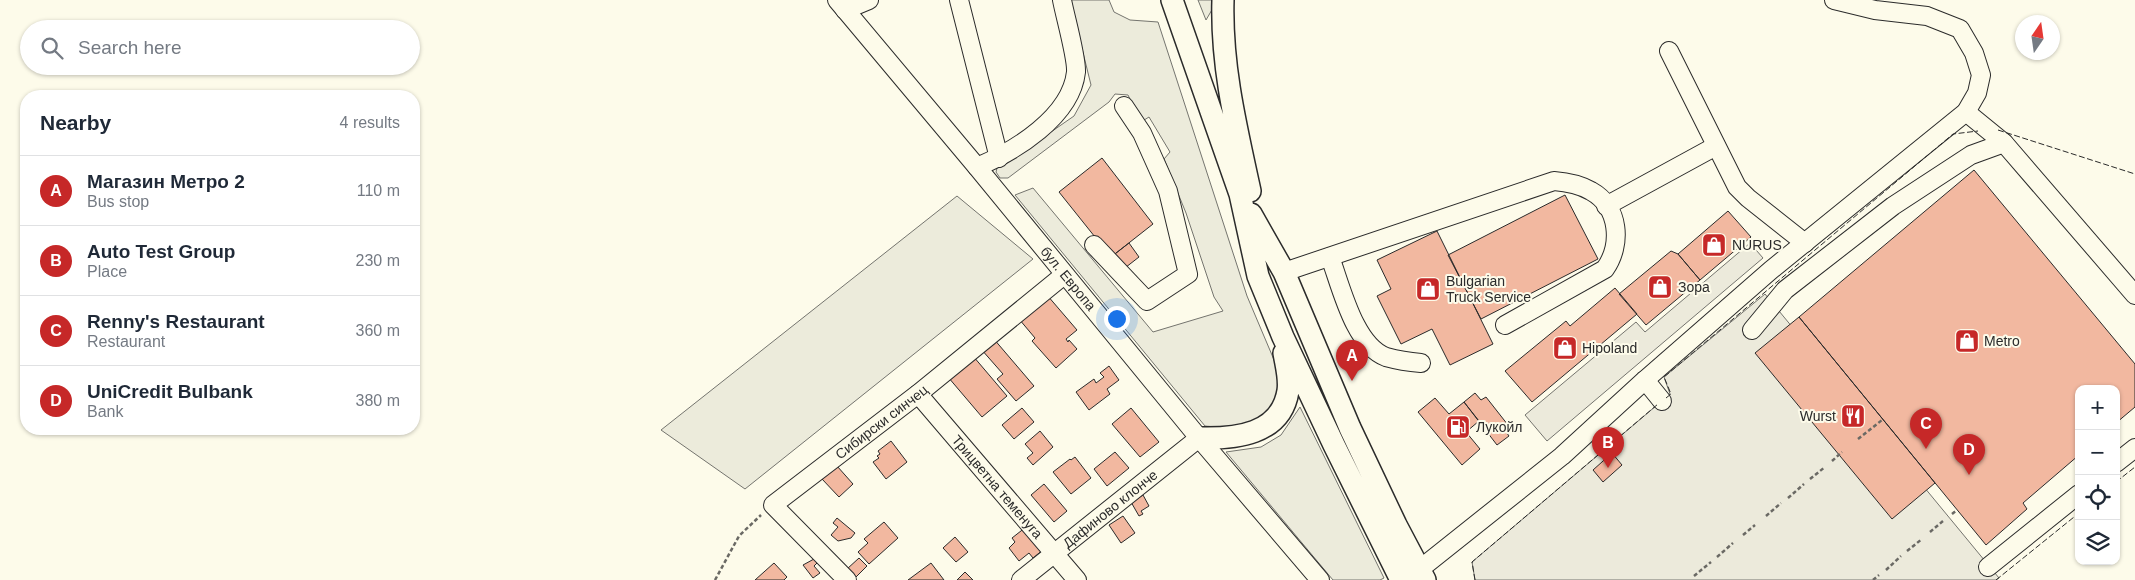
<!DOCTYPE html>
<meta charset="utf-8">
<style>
:root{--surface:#fff;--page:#f2f2f3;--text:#1f2937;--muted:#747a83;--line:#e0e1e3;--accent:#c62828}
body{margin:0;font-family:Helvetica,sans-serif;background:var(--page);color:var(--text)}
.controls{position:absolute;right:15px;bottom:15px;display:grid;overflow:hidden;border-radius:10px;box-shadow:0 1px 4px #0004}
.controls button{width:45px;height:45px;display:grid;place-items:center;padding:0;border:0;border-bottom:1px solid var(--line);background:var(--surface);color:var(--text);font:25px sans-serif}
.compass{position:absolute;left:2015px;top:15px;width:45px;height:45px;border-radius:50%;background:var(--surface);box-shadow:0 1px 4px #0004;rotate:13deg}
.you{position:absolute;left:1116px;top:318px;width:18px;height:18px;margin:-12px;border:4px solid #fff;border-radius:50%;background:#1a73e8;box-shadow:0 0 0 8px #1a73e833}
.badge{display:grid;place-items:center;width:32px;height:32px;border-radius:50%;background:var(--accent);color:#fff;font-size:16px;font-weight:700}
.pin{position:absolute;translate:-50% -41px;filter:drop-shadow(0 1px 2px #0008)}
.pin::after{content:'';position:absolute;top:26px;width:18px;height:15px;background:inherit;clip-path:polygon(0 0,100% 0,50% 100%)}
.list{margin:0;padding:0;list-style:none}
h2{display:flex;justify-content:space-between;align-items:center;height:65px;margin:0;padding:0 20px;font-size:21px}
h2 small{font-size:16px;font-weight:400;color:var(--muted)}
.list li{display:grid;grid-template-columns:32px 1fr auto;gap:15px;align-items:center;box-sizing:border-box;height:70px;padding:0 20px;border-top:1px solid var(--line)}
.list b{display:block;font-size:19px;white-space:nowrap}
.list p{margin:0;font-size:16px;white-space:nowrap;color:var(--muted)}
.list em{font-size:16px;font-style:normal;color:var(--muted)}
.icon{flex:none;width:28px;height:28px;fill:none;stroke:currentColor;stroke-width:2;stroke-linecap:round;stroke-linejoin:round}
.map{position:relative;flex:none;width:2135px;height:580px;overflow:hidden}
.search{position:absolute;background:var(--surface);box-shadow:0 1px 4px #0004;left:20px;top:20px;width:400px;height:55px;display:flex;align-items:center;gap:12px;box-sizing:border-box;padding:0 18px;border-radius:28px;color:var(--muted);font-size:19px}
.panel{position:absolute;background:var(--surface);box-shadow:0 1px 4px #0004;left:20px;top:90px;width:400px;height:345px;border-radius:20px}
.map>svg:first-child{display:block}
.green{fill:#ecebdb;stroke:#74746e}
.parking{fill:#eceadb;stroke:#74746e}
.building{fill:#f2b8a0;stroke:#2b2b2b}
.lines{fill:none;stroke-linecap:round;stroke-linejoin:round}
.minor-casing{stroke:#2b2b2b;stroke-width:20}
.major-casing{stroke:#2b2b2b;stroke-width:24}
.path{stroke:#6a6964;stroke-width:2.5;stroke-dasharray:4 2.5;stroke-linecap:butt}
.minor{stroke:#fdfbea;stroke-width:18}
.major{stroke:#fdfbea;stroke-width:21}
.fence{stroke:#2b2b2b;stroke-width:1;stroke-dasharray:6 2.5;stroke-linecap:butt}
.labels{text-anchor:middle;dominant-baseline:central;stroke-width:4;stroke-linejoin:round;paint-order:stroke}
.poi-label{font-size:14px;fill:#2b2b2b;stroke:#fdfbea;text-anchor:start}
.street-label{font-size:14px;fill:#2b2b2b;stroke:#fdfbea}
</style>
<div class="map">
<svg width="2135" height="580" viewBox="0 0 2135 580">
<rect width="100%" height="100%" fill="#fdfbea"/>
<path class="green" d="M1070,0H1109L1114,12L1130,20L1158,22L1247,296L1280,374L1277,400L1259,420L1236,429L1205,426L1015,195L1033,188L1153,332L1223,311L1214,297L1186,213L1164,159L1170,152L1149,117L1141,122L1128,95L1115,94L1109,102L1008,178H1000L996,172L998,164L1038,141L1074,116L1091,85Z
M1198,0H1213V8L1206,20Z
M957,196L1033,259L745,489L661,430Z
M1300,407L1384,578L1380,580H1333L1226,452L1261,447L1281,435Z"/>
<path class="parking" d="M1750,243L1763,258L1547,441L1525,415L1636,322L1645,332Z
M1765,294L1999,578L1996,580H1475L1472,562L1670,394L1664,377Z"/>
<path class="building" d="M1102,158L1153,224L1111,257L1059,192Z
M1974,170L2135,364V407L2116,423V389H2079V455L2023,503L2027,509L1986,545L1799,317Z
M1565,195L1598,259L1481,319L1448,255Z
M1728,211L1751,237L1700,280L1678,254Z
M1437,231L1493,344L1450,365L1432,329L1401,344L1377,296L1391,289L1377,260Z
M1129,243L1139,257L1121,271L1111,257Z
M1671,251L1678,254L1700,280L1646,325L1619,294Z
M1615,288L1637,314L1532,402L1505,371L1566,321L1570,326Z
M1047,295L1077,330L1066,339L1068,342L1069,340L1077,349L1056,368L1032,341L1035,338L1019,319Z
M1799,317L1935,483L1892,519L1755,353Z
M993,338L1034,386L1016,401L997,379L1003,374L981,349Z
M973,356L1007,396L982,417L948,377Z
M1109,366L1119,380L1107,389L1110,394L1089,410L1076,392L1094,379L1096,383L1104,377L1100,373Z
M1475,393L1481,400L1486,397L1508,425L1504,429L1509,436L1497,445L1464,402Z
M1435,398L1449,414L1464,402L1479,421L1466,432L1480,449L1462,465L1418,412Z
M1022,408L1034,422L1014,439L1002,425Z
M1131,408L1159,442L1140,457L1112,424Z
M1040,431L1053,447L1033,465L1027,458L1033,453L1025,444Z
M891,441L907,462L886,479L873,462L879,458L877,456L880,454L878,451Z
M1115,452L1129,468L1107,486L1094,469Z
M1612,453L1622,465L1603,482L1593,470Z
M1075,457L1091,478L1071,494L1053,472L1070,459L1071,460Z
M837,466L853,484L839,497L822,479Z
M1044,484L1067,511L1054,522L1031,495Z
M1143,495L1149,506L1141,511L1143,514L1139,516L1131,502Z
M1123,516L1135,533L1121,543L1109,525Z
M837,518L855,533L851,538L838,541L831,535L838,527L833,523Z
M884,522L898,538L869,564L858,552L868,543L864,539Z
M1026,527L1044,549L1033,558L1029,553L1019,561L1009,548L1015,542L1012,538Z
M955,537L968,552L956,562L943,548Z
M859,558L867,566L855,578L847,569Z
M814,559L817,563L814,566L820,573L813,578L803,565Z
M774,563L787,577L784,580H755Z
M931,563L944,580H908Z
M965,572L973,580H957Z"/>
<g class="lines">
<defs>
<g id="minor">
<path id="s1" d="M837,0L977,167L1199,438L1320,580"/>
<path d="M959,0L999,158"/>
<path d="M845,10L869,0"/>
<path d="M1669,51L1737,187L1748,198L1805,243"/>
<path d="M1966,112L2004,143"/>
<path d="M977,167C1015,151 1071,117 1076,72C1077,58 1065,16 1062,0"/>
<path d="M1606,206L1716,146"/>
<path d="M1094,245L1147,301L1188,274L1168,191L1142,133L1124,106"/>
<path d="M1330,257C1341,286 1354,345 1386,357C1397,360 1409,362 1421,363"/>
<path d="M1284,272L1554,181C1567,182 1579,184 1591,191C1620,207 1622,245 1605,269L1505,325"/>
<path d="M1752,330L1785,290L1893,206L1971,155L2004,143L2135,295"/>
<path d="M1645,380L1662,401"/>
<path id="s2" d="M918,394L1077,580"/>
<path d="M2116,463L2135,448"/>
<path d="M1988,567L2079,494"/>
<path d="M1410,577L1562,456L1645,380L1771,270L1966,112L1977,93L1981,75L1974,53L1960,29L1927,16L1875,10L1834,0"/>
<path id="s3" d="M847,580L773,505L918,394L1064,275"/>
<path id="s4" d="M1021,580L1199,438"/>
</g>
<path id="major" d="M1172,0L1240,194L1258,276L1283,337L1334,445L1401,580
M1223,0C1221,65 1236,127 1250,191
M1251,214L1284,272L1350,428L1396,525L1425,580
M1199,438C1235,439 1281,435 1288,391C1290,379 1286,365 1284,353"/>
</defs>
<use href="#minor" class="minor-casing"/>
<use href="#major" class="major-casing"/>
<path class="path" d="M1858,439L1882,420
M1832,461L1842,452
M1810,479L1825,467
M1788,498L1804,484
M1952,514L1957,510
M1766,516L1781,503
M1930,532L1943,521
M1743,535L1755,525
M1907,551L1922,539
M1717,557L1733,543
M1886,570L1901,556
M1694,576L1711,562
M715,580L739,536L761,515
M1873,580L1879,575"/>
<use href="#minor" class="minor"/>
<use href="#major" class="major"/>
<path class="fence" d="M1998,130L2135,174
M1666,398L1671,394L1664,377L1953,134L1978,131
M2116,482L2135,467
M1475,580L1472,562L1658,404
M1996,580L2079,513"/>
</g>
<defs>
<symbol id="shop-square" viewBox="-11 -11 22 22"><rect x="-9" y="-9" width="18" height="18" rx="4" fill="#c62828" stroke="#fdfbea"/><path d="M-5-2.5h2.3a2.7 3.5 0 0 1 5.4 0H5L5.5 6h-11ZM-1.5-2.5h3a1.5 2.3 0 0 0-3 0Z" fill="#fff"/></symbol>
<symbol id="restaurant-square" viewBox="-11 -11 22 22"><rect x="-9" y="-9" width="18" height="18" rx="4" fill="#c62828" stroke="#fdfbea"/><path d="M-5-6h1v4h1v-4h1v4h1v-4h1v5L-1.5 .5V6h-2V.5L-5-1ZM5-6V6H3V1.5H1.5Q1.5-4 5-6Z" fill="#fff"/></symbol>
<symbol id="fuel-square" viewBox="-11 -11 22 22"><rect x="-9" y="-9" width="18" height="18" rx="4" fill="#c62828" stroke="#fdfbea"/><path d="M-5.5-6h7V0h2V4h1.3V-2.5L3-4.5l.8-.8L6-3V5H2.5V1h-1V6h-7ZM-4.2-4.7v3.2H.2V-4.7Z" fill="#fff"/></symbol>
</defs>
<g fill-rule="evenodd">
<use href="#shop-square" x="1700" y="231" width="28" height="28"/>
<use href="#shop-square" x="1646" y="273" width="28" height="28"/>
<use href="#shop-square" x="1414" y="275" width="28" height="28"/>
<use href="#shop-square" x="1953" y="327" width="28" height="28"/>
<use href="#shop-square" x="1551" y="334" width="28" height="28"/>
<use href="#restaurant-square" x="1839" y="402" width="28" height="28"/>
<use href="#fuel-square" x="1444" y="413" width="28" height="28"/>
</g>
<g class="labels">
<g class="poi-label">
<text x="1732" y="245">NURUS</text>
<text x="1446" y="281">Bulgarian<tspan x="1446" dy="16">Truck Service</tspan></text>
<text x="1678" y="287">Зора</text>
<text x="1984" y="341">Metro</text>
<text x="1582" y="348">Hipoland</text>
<text x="1836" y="416" text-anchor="end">Wurst</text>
<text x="1476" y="427">Лукойл</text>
</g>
<g class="street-label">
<text stroke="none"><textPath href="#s1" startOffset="362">бул. Европа</textPath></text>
<text stroke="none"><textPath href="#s3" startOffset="242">Сибирски синчец</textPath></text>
<text stroke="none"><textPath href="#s2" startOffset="122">Трицветна теменуга</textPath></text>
<text stroke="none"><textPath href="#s4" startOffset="114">Дафиново клонче</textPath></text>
</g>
</g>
</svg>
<div class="controls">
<button>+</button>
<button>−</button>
<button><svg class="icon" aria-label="locate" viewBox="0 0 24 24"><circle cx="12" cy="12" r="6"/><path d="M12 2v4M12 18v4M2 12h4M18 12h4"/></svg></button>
<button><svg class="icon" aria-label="layers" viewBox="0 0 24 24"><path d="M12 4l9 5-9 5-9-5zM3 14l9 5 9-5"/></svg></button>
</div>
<svg class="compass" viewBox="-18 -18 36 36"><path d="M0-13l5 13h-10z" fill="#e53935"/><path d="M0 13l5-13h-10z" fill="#747a83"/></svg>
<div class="you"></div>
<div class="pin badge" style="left:1352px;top:381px">A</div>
<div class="pin badge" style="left:1608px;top:468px">B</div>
<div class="pin badge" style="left:1926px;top:449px">C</div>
<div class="pin badge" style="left:1969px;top:475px">D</div>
<div class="search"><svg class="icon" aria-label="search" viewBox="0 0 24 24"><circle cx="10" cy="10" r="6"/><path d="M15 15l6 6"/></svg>Search here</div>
<section class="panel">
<h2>Nearby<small>4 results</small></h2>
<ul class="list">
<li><span class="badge">A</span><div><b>Магазин Метро 2</b><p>Bus stop</p></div><em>110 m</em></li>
<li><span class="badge">B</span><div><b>Auto Test Group</b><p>Place</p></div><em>230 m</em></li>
<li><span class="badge">C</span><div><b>Renny's Restaurant</b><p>Restaurant</p></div><em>360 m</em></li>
<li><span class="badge">D</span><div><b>UniCredit Bulbank</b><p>Bank</p></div><em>380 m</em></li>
</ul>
</section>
</div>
